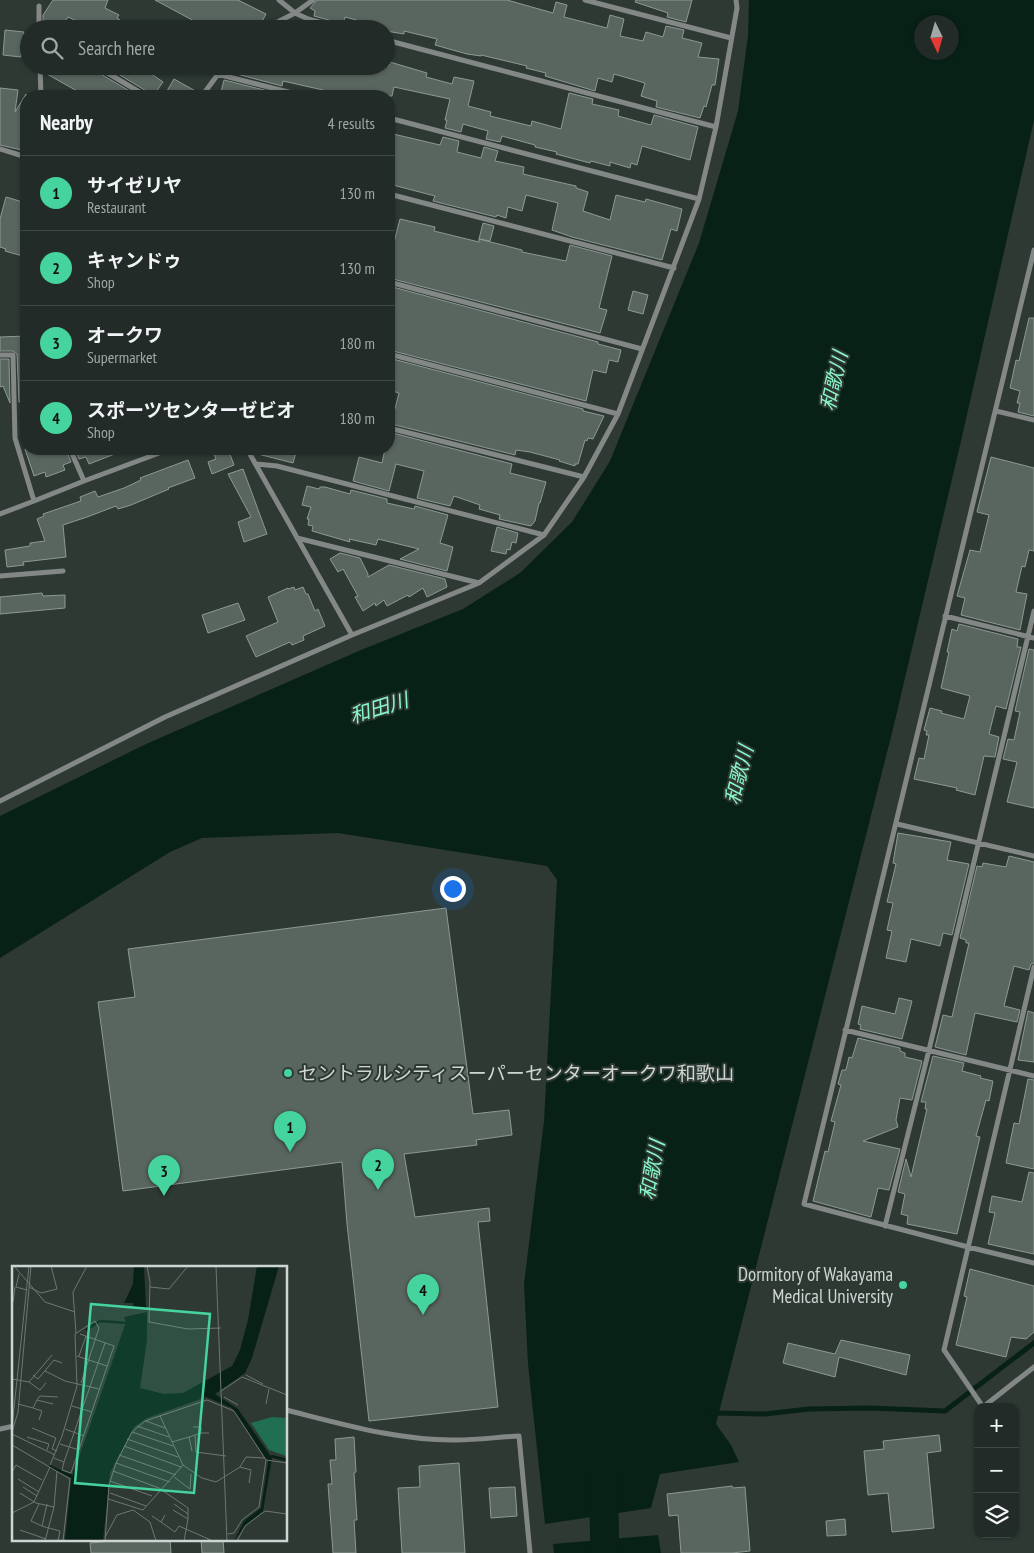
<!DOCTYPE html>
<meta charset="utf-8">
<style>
:root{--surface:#222b27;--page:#2a332f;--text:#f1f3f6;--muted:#a2a7a7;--line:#3f4744;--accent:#46d49e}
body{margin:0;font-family:"PT Sans Narrow","Noto Sans JP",sans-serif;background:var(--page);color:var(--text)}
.controls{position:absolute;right:15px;bottom:15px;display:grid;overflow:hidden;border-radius:10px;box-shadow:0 1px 4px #0004}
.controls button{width:45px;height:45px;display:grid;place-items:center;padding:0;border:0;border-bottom:1px solid var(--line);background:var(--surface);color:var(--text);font:25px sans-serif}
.compass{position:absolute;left:914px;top:15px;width:45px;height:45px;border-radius:50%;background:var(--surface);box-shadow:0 1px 4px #0004;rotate:175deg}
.you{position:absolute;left:452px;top:888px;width:18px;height:18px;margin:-12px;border:4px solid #fff;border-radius:50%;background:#1a73e8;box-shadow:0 0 0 8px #1a73e833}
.badge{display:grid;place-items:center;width:32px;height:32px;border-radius:50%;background:var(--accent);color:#111;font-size:16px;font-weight:700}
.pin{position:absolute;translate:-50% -41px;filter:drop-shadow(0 1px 2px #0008)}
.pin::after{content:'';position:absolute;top:26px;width:18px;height:15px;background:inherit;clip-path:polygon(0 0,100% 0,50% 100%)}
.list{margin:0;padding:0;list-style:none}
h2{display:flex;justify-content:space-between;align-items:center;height:65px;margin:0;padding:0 20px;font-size:21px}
h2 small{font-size:16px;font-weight:400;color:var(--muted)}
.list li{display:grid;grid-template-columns:32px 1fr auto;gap:15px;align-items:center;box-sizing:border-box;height:75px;padding:0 20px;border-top:1px solid var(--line)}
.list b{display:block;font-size:19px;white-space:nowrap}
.list p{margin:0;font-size:16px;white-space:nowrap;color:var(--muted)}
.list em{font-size:16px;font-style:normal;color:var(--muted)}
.icon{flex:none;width:28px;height:28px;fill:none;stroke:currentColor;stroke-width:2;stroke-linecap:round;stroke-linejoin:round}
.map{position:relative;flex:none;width:1034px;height:1553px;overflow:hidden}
.search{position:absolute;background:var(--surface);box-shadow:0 1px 4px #0004;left:20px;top:20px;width:375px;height:55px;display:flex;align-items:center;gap:12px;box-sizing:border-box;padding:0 18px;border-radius:28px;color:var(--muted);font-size:19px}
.panel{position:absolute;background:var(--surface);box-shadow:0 1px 4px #0004;left:20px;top:90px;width:375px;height:365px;border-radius:20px}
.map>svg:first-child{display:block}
.water{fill:#082117;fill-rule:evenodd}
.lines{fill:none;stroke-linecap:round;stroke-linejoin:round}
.stream{stroke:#082117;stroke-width:5}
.river{stroke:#082117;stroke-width:29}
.building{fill:#59655f;stroke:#8d9993}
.minor{stroke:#838886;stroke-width:5}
.poi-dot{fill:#46d49e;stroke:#2e3934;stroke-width:2}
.labels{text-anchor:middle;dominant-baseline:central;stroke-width:4;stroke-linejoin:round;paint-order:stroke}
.poi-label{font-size:19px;fill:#cfd5d2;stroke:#2e3934;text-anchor:start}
.water-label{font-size:20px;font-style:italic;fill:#89f8c8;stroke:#2e3934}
.inset-river{fill:none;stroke:#082117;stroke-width:2.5}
.inset-road{fill:none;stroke:#6e7773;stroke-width:1}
.view{fill:#46d49e;fill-opacity:0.15;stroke:#46d49e;stroke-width:2.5}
.inset-edge{fill:none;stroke:#cfd5d2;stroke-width:2.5}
</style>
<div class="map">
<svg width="1034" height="1553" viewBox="0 0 1034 1553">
<rect width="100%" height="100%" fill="#2e3934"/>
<path class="water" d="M749,0H1034V120L961,441L892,733L716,1424L731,1445L739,1462L660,1474L651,1508L545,1524L528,1364L524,1284L544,1121L557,880L547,866L338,833L202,838L170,852L0,958V816L146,744L361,650L463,609L520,573L572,522L610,461L699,243L738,111L748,35ZM922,22H952V52H922Z
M658,1535L661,1553H554L553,1544Z"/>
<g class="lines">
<path class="stream" d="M713,1413L765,1414L809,1409L870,1408L945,1411L1034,1343"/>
<path class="river" d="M603,1475L605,1553"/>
</g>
<path class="building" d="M53,0H108L105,8L119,15L117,18L120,20L116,29H95L68,17L60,29H43V15Z
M155,0H238L266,14L258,29H209Z
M317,0H507L553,13L556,2L567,5L564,17L607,28L610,15L624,19L620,36L643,41L646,32L663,37L666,26L684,30L682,38L702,43L698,57L719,59L715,85H712L706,107L704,106L700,118L656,107L657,101L641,96L645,83L614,74L612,82L598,78L595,91L545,76L546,73L526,68L527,66L481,55V56L467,54L435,45L437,39L404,31V34L386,31V28L345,17L343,24L314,16L315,11L310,8Z
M636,0H692L686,22L667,17L668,13L635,2Z
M5,30L24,32L21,57L3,55Z
M390,62L427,73L426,77L452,84L454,77L474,81L468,106L491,112L490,116L531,126L532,121L561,129L569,93L593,99L592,104L619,110L618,116L651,125L654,115L698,127L690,160L642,146L637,165L631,163L630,168L610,162V166L591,161L590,163L556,154L557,152L535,147V145L502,136L500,142L486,139L488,131L463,124L461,132L445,128L447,120H445L450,99L394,87L392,96H330L322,94L323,90L283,81L282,86L229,72L233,66H301L332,74L334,66H389Z
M44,66H92L94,70L138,96H86L45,73Z
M105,66H140L163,82L153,96H150L148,92Z
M174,79L199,93L198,96H164Z
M224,80L280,94V96H220Z
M0,88L18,90L15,112L26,94V151L0,145Z
M389,133L440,145L443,137L459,141L457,152L481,158L484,147L498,151L495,161L524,167L523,174L576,186V188L588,192L583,211L610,220L616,195L645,202L646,199L682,209L677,231L671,229L662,260L572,237L552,230L558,203L526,195L522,211L508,207L506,218L497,215L496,217L433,201L435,196L389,184Z
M6,197L26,203V257L5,251L6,249L0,247V219Z
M400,219L435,227L434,231L479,242V239L522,250V252L566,261L570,245L612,256L599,308L607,310L600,333L389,278V262Z
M483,223L494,226L490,241L479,239Z
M389,286L598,342V344L621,350L618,362L609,360L606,373L593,370L586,401L389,350Z
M633,291L648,295L643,314L628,310Z
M1029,318H1034V416L1018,412L1020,403H1017L1020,391L1010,388L1016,360L1019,361Z
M26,336V402H19L17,354L13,351H0V337Z
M389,358L583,409V411L604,416L593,439L588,438L587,441L585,440L578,464H575V466L559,461L560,460L530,452L516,450L515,455L391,424L399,393L389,390Z
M0,359H9L10,403L3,386L0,387Z
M389,432L512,464L510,473L546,482L540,503H539L535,521L531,526L499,519L500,515L479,509L480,505L454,496L450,506L417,498L424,471L396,464L389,491L353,481L359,457L382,463L385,449H389Z
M25,449H66L71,462L63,465L65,470L46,477L45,472L34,476Z
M75,449H125V450L89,464L86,457L79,459Z
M212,449H228L234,465L212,474L208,462L216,459Z
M255,449H297L293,463L254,453Z
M991,457L1034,468V551L1029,550L1025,567L1022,566L1016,592L1027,594L1020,630L961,615L965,598L957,596L970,550L980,552L989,515L977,512Z
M188,460L195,478L168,488L169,489L131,505L118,509L116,506L87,517L63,525L66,557L23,562L24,565L7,567L5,550L30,546V543L45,541L37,519L44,516L43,514L81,501L80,497L95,491L98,497L124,488L141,480L140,478Z
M243,469L267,534L244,542L238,522L251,517L228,474Z
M307,486L319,489L320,487H325L350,494L351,490L387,499V503L414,509L415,506L448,515L440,543L453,547L447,571L400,559L419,549L378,539L376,545L349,539L350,542L312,531L313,526L308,525L309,519H307L311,507L302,505Z
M497,527L518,533L516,543L512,542L510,550L507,549L506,554L491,551Z
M340,553L360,558L368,574V577L389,565L445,579L447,587L427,597L423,588L409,597L408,595L387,606L384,600L376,606L375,603L363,611L355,597L358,596L343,569L338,572L330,559Z
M294,587L295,590L303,587L306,594H308L315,611L318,609L325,626L303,636L304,640L292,645L290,642L256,657L246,636L278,622L268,597L288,588V589Z
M42,593L43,596L65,595V608L0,614V597Z
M238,603L245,620L208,633L202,615Z
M959,624L1018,639L1017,647H1021L1006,709L996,706L989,734L999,737L995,757L984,756L975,795L956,790L957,788L914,779L919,758L924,759L929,735H926L927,731L924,730L930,708L942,711L941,713L964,719L970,696L941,688L949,652H947L952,629L957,631Z
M1029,649L1034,650V808L1007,802L1017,762L1003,759L1008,739L1014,740L1020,712L1015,711Z
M898,833L951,842L947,860L969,864L952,935L943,933L940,946L911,939L906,962L886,958L892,931L887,930L893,903L887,902L896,864L893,863Z
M1009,856L1034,862V963L1031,964L1029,970L1014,966L1004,1006L1020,1010L1017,1022L975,1013L966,1055L935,1047L943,1015L952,1017L960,982L969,943H966V940L960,938L977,866L982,867L983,863L1006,867Z
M446,908L473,1114L509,1110L512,1135L476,1140L477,1145L404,1154L415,1217L489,1208L490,1221L478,1222L498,1407L369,1421L347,1224L342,1162L123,1191L98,1002L135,997L128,949Z
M899,998L912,1001L902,1039L860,1029L861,1025L858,1024L862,1006L895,1014Z
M1028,1011L1034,1013V1062L1018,1060Z
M858,1038L900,1048V1051L905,1053V1057L922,1061L912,1100L900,1098L896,1120L898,1127L863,1141L900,1149L889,1190L878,1188L871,1217L813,1201L825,1151L828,1152L835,1122L831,1121L841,1085L838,1084L842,1070H846L849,1057L852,1058Z
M933,1056L964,1063L962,1071L981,1076L980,1078L993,1081L989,1101L986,1100L976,1136L980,1137L957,1234L907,1224L908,1216L901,1214L905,1194L898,1192L906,1159L911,1177L927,1109H925L926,1102H921Z
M1028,1079L1034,1080V1169L1006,1163L1014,1123L1019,1124Z
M1029,1172L1034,1173V1254L988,1244L995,1213L989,1212L992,1196L1022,1202Z
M970,1269L1034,1286V1332L1026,1339L1011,1337L1006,1357L956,1345L967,1297L964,1296Z
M841,1340L910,1355L906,1375L839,1357L835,1377L783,1363L788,1343L835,1354Z
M939,1435L941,1451L927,1453L934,1528L892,1532L888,1493L868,1495L864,1451L884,1449L883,1441Z
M354,1437L356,1472L354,1473L357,1520H354L356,1553H333L328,1484H332L330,1460H336L335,1439Z
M459,1463L465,1553H402L398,1488L420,1487L419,1466Z
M732,1486L733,1488L745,1487L750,1551L732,1553H681L678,1515L669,1516L667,1494Z
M515,1487L517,1516L491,1518L489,1488Z
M845,1519L846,1535L827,1536L826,1521Z
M133,1539H170L171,1553H91L90,1543Z
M201,1539H223L224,1553H202Z"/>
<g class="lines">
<path class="minor" d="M279,0L295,13L308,19L345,29
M585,0L731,38
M39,6V29
M153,25L160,29
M264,29L295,13L313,0
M386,40L716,127
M40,66L41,96
M96,66L146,96
M217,74L304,96
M202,96L224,66
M389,118L699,199
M0,149L26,157
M389,194L674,268
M1034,250L804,1204L968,1247L1034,1263
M389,282L642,349
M389,354L618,414
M0,355H13L15,438L34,501L0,514
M996,411L1034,420
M389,428L584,477
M247,449L352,635
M256,464L277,466L544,535
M84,481L170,449
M34,501L84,481L70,449
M297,538L479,583
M0,576L63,571
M945,616L1034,638
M0,801L165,717L352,635L479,583L544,535L584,477L618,414L699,199L716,127L737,8L736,0
M897,824L1034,856
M1034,967L944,1350L983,1407L1034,1367
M845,1030L1034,1076
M885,1226L929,1050L1034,611
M286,1410C342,1424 399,1441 457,1440C477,1440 498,1437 519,1436L530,1553
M0,1429L14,1426"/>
</g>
<g class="poi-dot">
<circle cx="288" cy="1073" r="5"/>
<circle cx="903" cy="1285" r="5"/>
</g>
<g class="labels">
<g class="poi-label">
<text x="298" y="1073">セントラルシティスーパーセンターオークワ和歌山</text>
<text x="893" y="1274" text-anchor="end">Dormitory of Wakayama<tspan x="893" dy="22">Medical University</tspan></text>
</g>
<g class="water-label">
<text transform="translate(834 381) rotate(-77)">和歌川</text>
<text transform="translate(379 708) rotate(-17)">和田川</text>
<text transform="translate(739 775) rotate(-76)">和歌川</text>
<text transform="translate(652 1170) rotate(-80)">和歌川</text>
</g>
</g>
<g transform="translate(12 1266)">
<rect width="275" height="275" fill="#2e3934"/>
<path d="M260,151L275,152L274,190L257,184L239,157Z" fill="#206f52"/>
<path d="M122,0H132L134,43H122L121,37H112L121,18ZM245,0H267L240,92L233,107L203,128L226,143L260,192L251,245L234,259L222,275L232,255L249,242L256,196L220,142L194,131L135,152L122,161L98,207L91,275H53L59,214L114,56L112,51L135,46V74L128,122L152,128L171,127L220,100L228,84L236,54Z" fill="#082117"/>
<path class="inset-river" d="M74,64L88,55L115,57M259,190L275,194M37,200L61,211"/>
<path class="inset-road" d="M2,0L33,36L63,46M135,0L138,16L137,56L176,63L209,62M204,0L215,275M7,8L4,21L15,24M17,21L29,27L45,23L39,0M138,21L157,23L176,0M1,36L3,21M64,67L61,26L75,0M65,90L95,100M67,90L74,70M33,105L53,115L87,123M21,109L26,113L42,94L50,97M234,109L251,118M0,113L17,116L28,124L34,117M17,116L40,89M209,125L230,111L275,129M212,131L226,139M25,134L21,142L30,145L27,154M6,138L21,142M41,138L25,134L28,130L46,131M254,138L257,123M60,140L80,146M148,150L171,199L190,212L204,216L228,201L234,191L253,192M134,155L153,162M125,160L157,171M0,161L17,0M181,161H189V167H197M20,162L44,172L40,183L45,185M53,163L72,170M0,166L6,146L19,0M120,166L161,180M189,167L183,169L184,186L214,190M0,168L43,189M15,171L37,178L35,184M115,173L166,191M160,176L177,171M48,178L67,184M0,179L58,213L51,275M112,180L169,201M180,185L177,171L183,169M107,189L164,209M42,192L52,196L50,204L59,207L102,80L68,68M254,194L275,197M52,196L93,77M104,197L158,216M38,199L50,170L65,120L63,68L83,55L87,62L69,117M228,201L239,204L237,217M101,205L147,222L176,242V248L162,238M0,206L4,199L30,214M162,211L178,223L179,208M6,213L27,226M98,215L140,230M11,221L25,230M8,227L24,237L42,241L45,205M98,227L134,240M96,233L131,244L171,199M27,238L19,255L30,260M35,238L30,260L36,262M161,244L176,253V248M0,247L22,236L38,201M140,250L149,256L153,249M149,256L163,266L167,260L201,275M37,262L48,265L46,275M8,264L34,273M93,271L105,249L121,244L138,256L144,275M33,275L42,241M93,275L97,219L104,197L120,166L133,155L195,134L222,145L254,194L247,241L230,254L222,267L216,268M172,275L176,253M225,275L233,260L253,245L275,248"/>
<path class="view" d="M79,38L198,48L182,227L63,217Z"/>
<rect width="275" height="275" class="inset-edge"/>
</g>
</svg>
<div class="controls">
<button>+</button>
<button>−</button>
<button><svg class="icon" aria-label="layers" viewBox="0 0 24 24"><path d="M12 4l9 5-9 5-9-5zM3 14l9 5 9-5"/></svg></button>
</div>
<svg class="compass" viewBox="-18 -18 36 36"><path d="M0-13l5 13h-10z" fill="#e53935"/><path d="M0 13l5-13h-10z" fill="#a2a7a7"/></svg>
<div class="you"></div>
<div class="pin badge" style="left:290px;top:1152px">1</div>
<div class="pin badge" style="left:378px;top:1190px">2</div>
<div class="pin badge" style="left:164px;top:1196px">3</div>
<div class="pin badge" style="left:423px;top:1315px">4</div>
<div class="search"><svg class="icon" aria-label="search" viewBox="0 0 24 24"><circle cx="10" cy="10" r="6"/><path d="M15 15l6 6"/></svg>Search here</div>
<section class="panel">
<h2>Nearby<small>4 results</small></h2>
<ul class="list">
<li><span class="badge">1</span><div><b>サイゼリヤ</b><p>Restaurant</p></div><em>130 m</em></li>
<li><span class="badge">2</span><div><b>キャンドゥ</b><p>Shop</p></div><em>130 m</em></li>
<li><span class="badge">3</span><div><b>オークワ</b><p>Supermarket</p></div><em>180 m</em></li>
<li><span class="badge">4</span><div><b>スポーツセンターゼビオ</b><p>Shop</p></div><em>180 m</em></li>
</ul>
</section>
</div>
